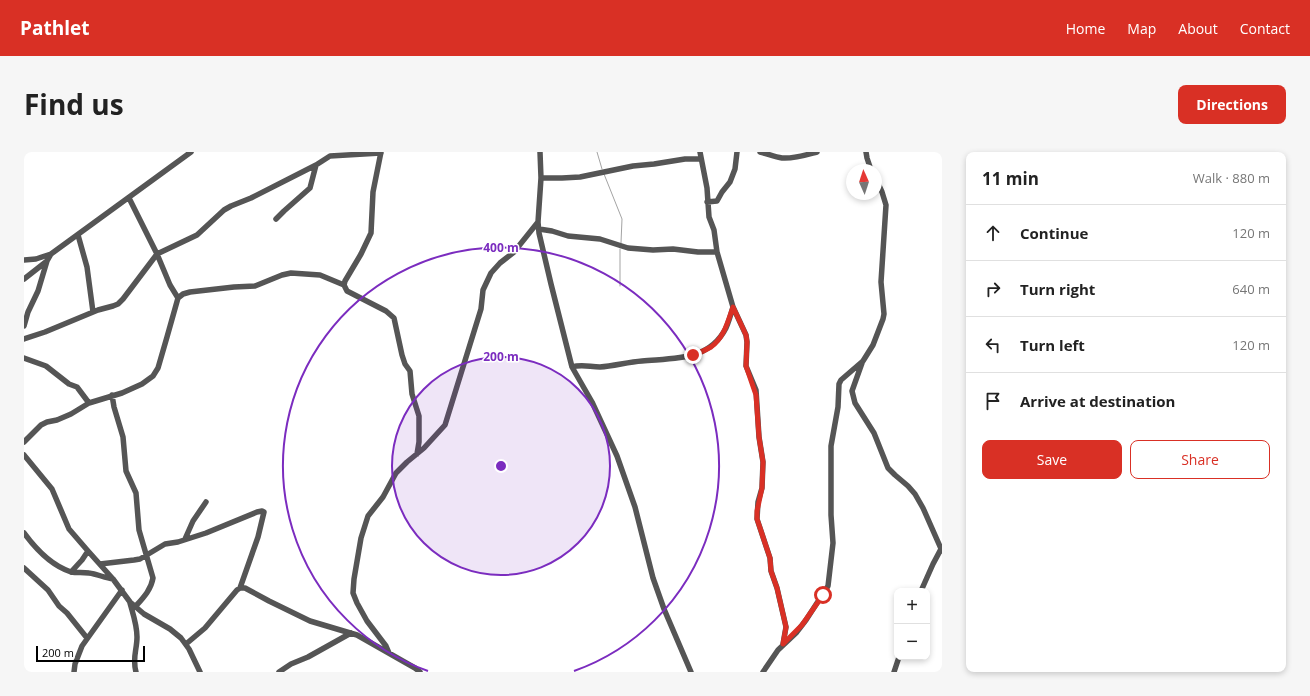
<!DOCTYPE html>
<meta charset="utf-8">
<style>
:root{--surface:#fff;--page:#f6f6f6;--text:#222;--muted:#767676;--line:#e0e0e0;--accent:#d93025}
body{margin:0;font-family:"Open Sans",sans-serif;background:var(--page);color:var(--text)}
.controls{position:absolute;right:12px;bottom:12px;display:grid;overflow:hidden;border-radius:8px;box-shadow:0 2px 6px #0003}
.controls button{width:36px;height:36px;display:grid;place-items:center;padding:0;border:0;border-bottom:1px solid var(--line);background:var(--surface);color:var(--text);font:20px sans-serif}
.compass{position:absolute;left:822px;top:12px;width:36px;height:36px;border-radius:50%;background:var(--surface);box-shadow:0 2px 6px #0003;rotate:357deg}
.scale{position:absolute;left:12px;bottom:10px;width:109px;box-sizing:border-box;padding-left:4px;border:2px solid #000;border-top:0;font-size:11px;line-height:14px;white-space:nowrap;color:#000;-webkit-text-stroke:3px #fff;paint-order:stroke}
.stop{position:absolute;width:12px;height:12px;margin:-9px;border:3px solid #d93025;border-radius:50%;background:#fff}
.stop.end{background:#d93025;border-color:#fff;box-shadow:0 1px 4px #0008}
.list{margin:0;padding:0;list-style:none}
h2{display:flex;justify-content:space-between;align-items:center;height:52px;margin:0;padding:0 16px;font-size:17px}
h2 small{font-size:13px;font-weight:400;color:var(--muted)}
.list li{display:grid;grid-template-columns:26px 1fr auto;gap:12px;align-items:center;box-sizing:border-box;height:56px;padding:0 16px;border-top:1px solid var(--line)}
.list b{display:block;font-size:15px;white-space:nowrap}
.list em{font-size:13px;font-style:normal;color:var(--muted)}
.actions{display:flex;gap:8px;padding:12px 16px}
.actions a{flex:1;padding:9px 0;border:1px solid var(--accent);border-radius:8px;text-align:center;font-size:14px;color:var(--accent)}
.actions .main{background:var(--accent);color:#fff}
.icon{flex:none;width:22px;height:22px;fill:none;stroke:currentColor;stroke-width:2;stroke-linecap:round;stroke-linejoin:round}
.map{position:relative;flex:none;width:918px;height:520px;overflow:hidden;border-radius:8px}
header{display:flex;align-items:center;gap:24px;box-sizing:border-box;height:56px;padding:0 20px;background:var(--accent);color:#fff}
header strong{font-size:19px}
nav{display:flex;gap:22px;margin-inline-start:auto;font-size:14px}
.intro{display:flex;align-items:center;justify-content:space-between;box-sizing:border-box;height:96px;padding:0 24px}
h1{margin:0;font-size:28px}
.button{padding:10px 18px;border-radius:8px;background:var(--accent);color:#fff;font-size:14px;font-weight:700}
main{display:flex;gap:24px;padding:0 24px}
aside{flex:1;background:var(--surface);border-radius:8px;box-shadow:0 2px 6px #0003}
.map>svg:first-child{display:block}
.lines{fill:none;stroke-linecap:round;stroke-linejoin:round}
.stream{stroke:#a3a3a3;stroke-width:1}
.minor{stroke:#555;stroke-width:5.5}
.route{stroke:#d93025;stroke-width:5}
.ring{fill:none;stroke:#7b2cbf;stroke-width:2}
.centre{fill:#7b2cbf;stroke:#fff;stroke-width:2}
.ring-label{font-size:12px;text-anchor:middle;font-weight:bold;fill:#7b2cbf;stroke:#fff;stroke-width:3;stroke-linejoin:round;paint-order:stroke}
</style>
<header>
<strong>Pathlet</strong>
<nav><a>Home</a><a>Map</a><a>About</a><a>Contact</a></nav>
</header>
<div class="intro"><h1>Find us</h1><a class="button">Directions</a></div>
<main>
<div class="map">
<svg width="918" height="520" viewBox="0 0 918 520">
<rect width="100%" height="100%" fill="#fff"/>
<g class="lines">
<path class="stream" d="M573,0L578,17
M580,22L598,67L597,91
M596,134V97"/>
<path class="minor" d="M357,0L349,40L347,81L337,102L321,129L320,133L323,139L362,159L370,166L378,203L381,212L386,219L388,242L395,264V290L393,302
M516,0L517,26L514,70L515,81L527,132L548,215L568,250L593,304L611,355L629,426L640,457L667,520
M676,0L683,36L685,65L690,78L693,100L709,155L722,183L723,190L722,214L732,238L735,285L739,310L738,336L734,350L733,367L746,406L747,419L753,436L762,475L759,492
M736,0C744,2 751,5 758,6C770,7 782,3 793,0
M842,0L843,6L847,18
M517,26H538L556,25L609,14L630,12L661,7H677
M683,50L693,49L698,40L706,30L711,17L713,0
M252,67L260,59L286,36L292,13L306,4L357,1
M515,77L528,79L544,84L576,87L604,96L629,98L649,97L674,100H693
M54,83L63,115L69,160
M0,108L12,107L27,102
M0,127L23,109
M154,146L159,142L166,140L210,135L231,134L258,123L267,121L296,123L320,133
M0,174L4,160L14,139L23,109L27,102L167,0
M0,187L21,180L74,158L89,154L94,152L99,147L133,102L173,83L200,58L207,54L227,46L292,13
M0,206L22,214L45,232L53,235L65,251
M838,211L828,239L831,251L850,281L864,316L871,323L884,334L891,342L899,356L918,399
M548,215C558,212 566,215 576,215C590,214 604,210 618,209C651,206 685,209 702,176C705,169 707,162 709,155
M88,243L90,255L99,285L102,319L112,341L115,378L129,426C127,438 119,446 111,455
M0,290L17,273L23,270L33,268L47,262L65,251L98,241L118,232L129,224L134,216L143,185L154,146L146,133L133,102L105,46
M0,303L28,337L45,377L64,399L89,427L106,450L120,462L146,477L157,486L165,497L176,520
M0,381C11,396 28,414 47,420C53,421 59,420 65,421C73,422 81,426 89,427
M161,387L169,369L182,350
M76,412L110,408L116,407L141,392L154,390L182,381L233,360L238,359L240,360L234,385L216,436
M0,416L24,438L35,454L43,461L63,486
M47,420L58,408L64,399
M897,439L909,412L918,395
M106,451C109,462 113,473 113,485C113,498 108,506 112,520
M162,492L181,476L213,438L216,436H221L245,449L286,469L333,483L391,516L396,520
M365,501L362,494L343,469L333,451L329,441L330,427L337,386L344,364L359,345L372,321L383,310L400,296L421,273L457,157L459,138L467,121L476,111L490,100L514,70
M50,520L51,512L58,494L98,438
M255,520L267,512L284,505L327,481
M739,520L754,498L772,481L782,468L804,434L809,391L807,363V294L814,255L815,232L817,228L839,209L849,193L859,167L860,162L857,130L862,53L858,40L852,27
M870,520L875,505"/>
</g>
<g class="lines">
<path class="route" d="M669,203C675,201 682,198 687,195C700,186 704,169 709,155L722,183L723,190L722,214L732,243L735,285L739,310L738,336L733,359V367L746,406L747,419L753,436L762,475L759,492L778,473L799,443"/>
</g>
<circle cx="477" cy="314" r="109" fill="#7b2cbf" fill-opacity=".12"/>
<g class="ring">
<circle cx="477" cy="314" r="109"/>
<path d="M404 519A218 218 0 1 1 550 519"/>
</g>
<circle cx="477" cy="314" r="6" class="centre"/>
<g class="ring-label">
<text x="477" y="100">400 m</text>
<text x="477" y="209">200 m</text>
</g>
</svg>
<div class="controls">
<button>+</button>
<button>−</button>
</div>
<svg class="compass" viewBox="-18 -18 36 36"><path d="M0-13l5 13h-10z" fill="#e53935"/><path d="M0 13l5-13h-10z" fill="#767676"/></svg>
<div class="scale">200 m</div>
<div class="stop" style="left:799px;top:443px"></div>
<div class="stop end" style="left:669px;top:203px"></div>
</div>
<aside>
<h2>11 min<small>Walk · 880 m</small></h2>
<ul class="list">
<li><svg class="icon" aria-label="ahead" viewBox="0 0 24 24"><path d="M12 20V5M6 11l6-6 6 6"/></svg><div><b>Continue</b></div><em>120 m</em></li>
<li><svg class="icon" aria-label="right" viewBox="0 0 24 24"><path d="M7 20v-9h11M14 6l5 5-5 5"/></svg><div><b>Turn right</b></div><em>640 m</em></li>
<li><svg class="icon" aria-label="left" viewBox="0 0 24 24"><path d="M17 20v-9H6M10 6l-5 5 5 5"/></svg><div><b>Turn left</b></div><em>120 m</em></li>
<li><svg class="icon" aria-label="arrive" viewBox="0 0 24 24"><path d="M6 21V4h12l-3 4 3 4H6"/></svg><div><b>Arrive at destination</b></div></li>
</ul>
<div class="actions"><a class="main">Save</a><a>Share</a></div>
</aside>
</main>
